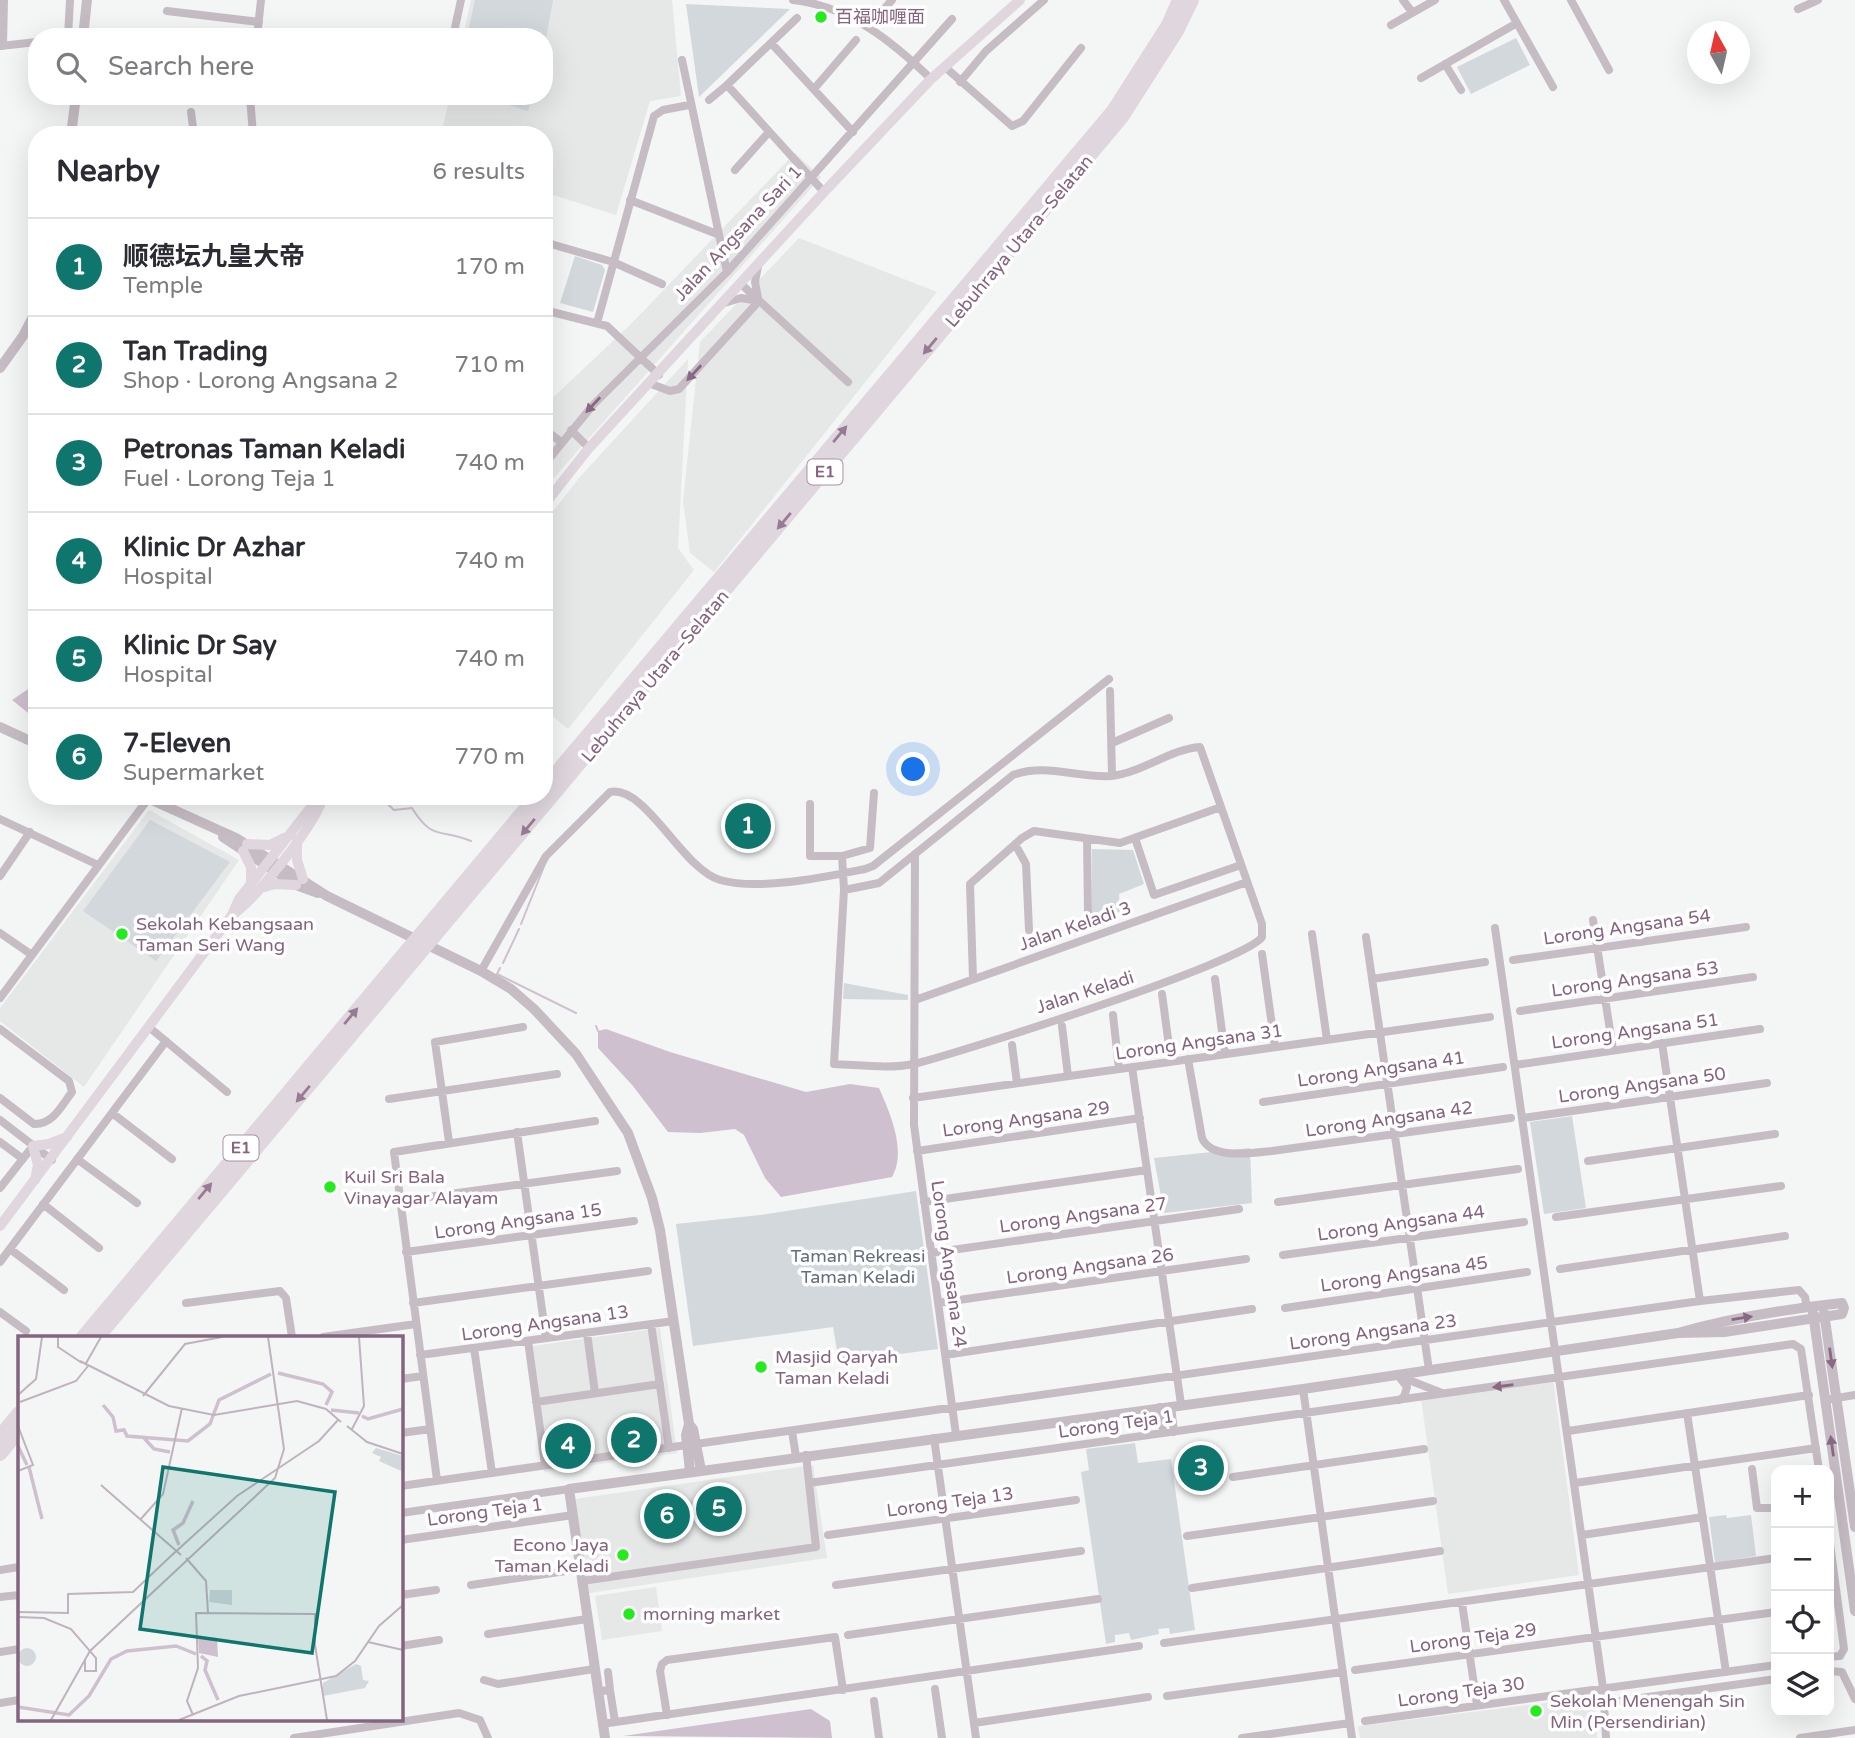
<!DOCTYPE html>
<meta charset="utf-8">
<style>
:root{--surface:#fff;--page:#f2f2f3;--text:#2b2b33;--muted:#7c7c81;--line:#e1e1e2;--accent:#0f766e}
body{margin:0;font-family:"Varela Round","Noto Sans SC",sans-serif;background:var(--page);color:var(--text)}
.controls{position:absolute;right:21px;bottom:21px;display:grid;overflow:hidden;border-radius:14px;box-shadow:0 7px 28px #0002}
.controls button{width:63px;height:63px;display:grid;place-items:center;padding:0;border:0;border-bottom:2px solid var(--line);background:var(--surface);color:var(--text);font:35px sans-serif}
.compass{position:absolute;left:1687px;top:21px;width:63px;height:63px;border-radius:50%;background:var(--surface);box-shadow:0 7px 28px #0002;rotate:352deg}
.you{position:absolute;left:914px;top:770px;width:24px;height:24px;margin:-18px;border:5px solid #fff;border-radius:50%;background:#1a73e8;box-shadow:0 0 0 10px #1a73e833}
.badge{display:grid;place-items:center;width:46px;height:46px;border-radius:50%;background:var(--accent);color:#fff;font-size:23px;font-weight:700}
.pin{position:absolute;translate:-50% -50%;border:4px solid #fff;box-shadow:0 2px 7px #0006}
.list{margin:0;padding:0;list-style:none}
h2{display:flex;justify-content:space-between;align-items:center;height:91px;margin:0;padding:0 28px;font-size:30px}
h2 small{font-size:23px;font-weight:400;color:var(--muted)}
.list li{display:grid;grid-template-columns:46px 1fr auto;gap:21px;align-items:center;box-sizing:border-box;height:98px;padding:0 28px;border-top:2px solid var(--line)}
.list b{display:block;font-size:26px;white-space:nowrap}
.list p{margin:0;font-size:23px;white-space:nowrap;color:var(--muted)}
.list em{font-size:23px;font-style:normal;color:var(--muted)}
.icon{flex:none;width:38px;height:38px;fill:none;stroke:currentColor;stroke-width:2;stroke-linecap:round;stroke-linejoin:round}
.map{position:relative;flex:none;width:1855px;height:1738px;overflow:hidden}
.search{position:absolute;background:var(--surface);box-shadow:0 7px 28px #0002;left:28px;top:28px;width:525px;height:77px;display:flex;align-items:center;gap:18px;box-sizing:border-box;padding:0 24px;border-radius:28px;color:var(--muted);font-size:26px}
.panel{position:absolute;background:var(--surface);box-shadow:0 7px 28px #0002;left:28px;top:126px;width:525px;height:679px;border-radius:28px}
.map>svg:first-child{display:block}
.built{fill:#e6e7e7}
.green{fill:#d2d8dc}
.water{fill:#cfc0cf}
.lines{fill:none;stroke-linecap:round;stroke-linejoin:round}
.stream{stroke:#cfc0cf;stroke-width:2}
.minor{stroke:#c6bdc4;stroke-width:8}
.tertiary{stroke:#c6bdc4;stroke-width:10}
.secondary{stroke:#dfd6de;stroke-width:10}
.motorway{stroke:#dfd6de;stroke-width:14}
.oneway{fill:#977b92}
.oneway2{fill:#886882}
.poi-dot{fill:#23eb1e;stroke:#fff;stroke-width:2.5}
.labels{text-anchor:middle;dominant-baseline:central;stroke-width:7;stroke-linejoin:round;paint-order:stroke}
.shield{fill:#fff;stroke:#aa92a5;stroke-width:2}
.shield-label{font-size:16px;font-weight:bold;fill:#85647f}
.poi-label{font-size:18px;fill:#85647f;stroke:#fff;text-anchor:start}
.street-label{font-size:18px;fill:#85647f;stroke:#fff}
.park-label{font-size:18px;fill:#636f7c;stroke:#fff}
.inset-river{fill:none;stroke:#cfc0cf;stroke-width:3.5}
.inset-road{fill:none;stroke:#c0b3bf;stroke-width:2}
.view{fill:#0f766e;fill-opacity:0.15;stroke:#0f766e;stroke-width:3.5}
.inset-edge{fill:none;stroke:#85647f;stroke-width:3.5}
</style>
<div class="map">
<svg width="1855" height="1738" viewBox="0 0 1855 1738">
<rect width="100%" height="100%" fill="#f3f6f5"/>
<path class="built" d="M471,0H672L681,96L650,101L616,215L544,192V135H441L450,96H544V37H463Z
M795,153L821,177L544,489V406L631,324Z
M799,238L937,292L714,572L690,553L683,501L700,342Z
M688,359L678,548L694,570L568,729L544,709V523L579,478Z
M149,810L239,860L84,1087L0,1021V1008Z
M660,1328L677,1453L544,1472L526,1347Z
M1553,1379L1579,1575L1448,1594L1421,1398Z
M813,1465L827,1558L582,1594L568,1500Z
M656,1587L662,1631L602,1640L595,1596Z
M1594,1697L1597,1738H1360L1358,1726Z"/>
<path class="green" d="M475,0H553L544,50V37H467Z
M686,4L790,9L699,97Z
M1516,38L1530,65L1471,94L1457,67Z
M480,96H532L528,111Z
M575,256L602,265L605,270L593,312L560,303Z
M150,820L230,862L156,961L83,911Z
M1092,849L1133,850L1144,884L1119,894L1120,912L1092,920Z
M844,983L908,995V1000L843,999Z
M1572,1116L1586,1208L1544,1214L1530,1122Z
M1250,1148L1252,1203L1164,1213L1154,1158Z
M916,1191L938,1349L839,1362L833,1327L693,1346L676,1224L760,1215Z
M1135,1443L1138,1463L1171,1459L1195,1630L1170,1634L1169,1628L1158,1629L1159,1634L1131,1640L1129,1633L1115,1635V1642L1106,1644L1081,1472L1089,1470L1086,1449Z
M1726,1515L1727,1518L1751,1515L1756,1556L1715,1563L1709,1517Z"/>
<path class="water" d="M37,683V720L12,700Z
M606,1029L670,1052L806,1092L850,1084L879,1088C890,1113 907,1151 892,1177L781,1197L765,1178L744,1135L735,1129L700,1133L668,1132L633,1086L598,1048V1031Z
M811,1709L830,1721L832,1738L623,1736Z"/>
<g class="lines">
<path class="stream" d="M280,796L283,800L302,796
M379,796L394,810L412,808C433,842 441,828 471,841
M521,924L545,864
M503,963L519,929
M500,968L497,974L576,1013
M596,1026L598,1031"/>
<path class="minor" d="M793,0C849,6 893,42 931,79
M1403,0L1412,12
M1504,0L1553,87
M1571,0L1609,70
M1798,9L1818,0
M167,11L259,22
M1391,25L1435,0
M868,27L892,0
M68,37L70,0
M257,37L261,0
M453,37L461,0
M772,44L853,132
M0,46L37,42
M3,46L4,0
M682,60L727,272
M1445,64L1461,90
M945,67L1012,126L1023,121L1081,48
M1421,78L1517,23
M960,82L986,51L1044,0
M727,85L797,18
M814,89L856,40
M250,96L253,135
M709,100L727,85L824,192
M191,112L194,135
M735,170L769,132
M630,200L717,234
M544,242L613,262L662,284
M758,266L755,282L758,298
M741,284L848,382
M724,303L741,298L759,301
M544,310L607,326L659,375
M597,323L654,116L663,110L689,105
M544,324L548,311
M651,384L670,391L679,389L759,301
M544,429L561,442
M571,430L589,448
M544,465L593,405L727,272L952,19
M1110,691L1112,776
M1112,743L1169,718
M810,804V856H842
M0,819L98,865
M1135,838L1154,895L1241,865
M1087,839L1088,912
M1015,844L1026,864L1029,930
M915,854L914,1125L956,1435
M0,876L30,832
M844,890L879,883L1013,775C1045,763 1078,778 1111,776C1142,773 1170,749 1200,747L1262,924V937C1246,962 959,1053 914,1064C889,1069 860,1065 834,1064L844,890L842,856L870,848L874,793
M1593,920L1613,1050
M1495,928L1603,1688L1606,1738
M0,933L32,955
M1312,934L1327,1040
M1366,937L1429,1370
M1262,954L1275,1047
M1513,960L1746,927
M481,971L546,856L610,792C646,785 682,869 720,880C760,891 825,877 865,869L873,866L1109,679
M973,979L970,884L1022,838L1034,831L1120,843L1221,807
M1215,979L1225,1054
M1372,979L1485,962
M1162,994L1171,1061
M0,998L148,799
M915,1000L1247,882
M1520,1011L1753,977
M1113,1015L1119,1069
M1062,1026L1068,1076
M150,1028L227,1092
M0,1029L69,1081L72,1092C62,1105 53,1125 34,1124L0,1098
M1662,1043L1700,1301
M1012,1045L1017,1083
M1188,1059L1202,1138C1211,1160 1253,1153 1272,1151L1511,1118
M1515,1065L1760,1029
M1132,1067L1181,1404
M913,1098L1490,1017
M389,1099L557,1074
M1263,1102L1503,1067
M112,1113L172,1159
M1523,1118L1767,1083
M0,1120L52,1160
M517,1132L546,1338
M0,1142L23,1159
M449,1142L435,1042L523,1027
M917,1151L1140,1118
M77,1159L137,1203
M1588,1161L1775,1134
M0,1188L33,1146
M399,1201L617,1171
M924,1202L1147,1170
M1278,1202L1518,1169
M43,1204L99,1248
M1556,1217L1781,1186
M10,1249L64,1290
M406,1252L634,1221
M931,1253L1239,1209
M1283,1255L1524,1222
M0,1262L166,1041
M1560,1269L1785,1236
M186,1303L280,1291L286,1298L292,1337
M413,1303L648,1271
M938,1303L1246,1259
M1285,1308L1527,1272
M0,1312L26,1331
M651,1324L669,1448
M587,1333L595,1393
M323,1337L416,1324
M528,1341L545,1465
M474,1348L492,1473
M420,1355L674,1321
M945,1355L1252,1309
M1396,1375L1442,1393
M401,1379L423,1376
M1303,1389L1352,1738
M1831,1399L1855,1395
M1399,1400L1404,1397L1407,1387L1400,1378
M536,1402L660,1384
M1171,1406L1174,1432
M1160,1407L1163,1433
M1687,1413L1726,1672
M792,1431L796,1457
M1568,1431L1809,1395
M401,1433L430,1429
M934,1438L976,1738
M696,1444L1700,1301L1799,1290L1805,1297L1807,1308
M1752,1469L1757,1508H1776
M1233,1477L1424,1449
M437,1480L394,1152L595,1121
M809,1483L1793,1344L1801,1349L1819,1470
M1575,1483L1816,1448
M401,1486L687,1445
M401,1513L569,1489
M828,1535L1076,1500
M1582,1535L1703,1517
M1187,1536L1433,1501
M1829,1536L1844,1649L1840,1656L1829,1657
M401,1540L573,1515
M0,1570L19,1567
M582,1581L816,1547L806,1455
M471,1585L580,1569
M836,1585L1081,1551
M1192,1588L1440,1551
M401,1595L436,1590
M0,1597L19,1595
M1462,1603L1477,1705
M488,1634L587,1619
M848,1635L1098,1599
M1164,1643L1776,1558
M401,1646L439,1640
M0,1652L19,1649
M1355,1670L1776,1612
M1829,1671L1842,1672L1855,1699
M608,1672L610,1690
M484,1680L498,1684L594,1669
M935,1689L942,1738
M597,1691L610,1690L615,1722
M1167,1696L1343,1672
M874,1701L879,1738
M0,1703L19,1700
M1605,1703L1776,1679
M667,1715L660,1671L662,1664L667,1660L835,1637L843,1690
M1365,1721L1776,1665
M974,1723L1148,1697
M602,1724L1139,1646
M294,1738L459,1713L480,1720L488,1738
M1242,1738L1350,1723
M1800,1738L1855,1730"/>
<path class="tertiary" d="M83,37L87,0
M71,135L76,96
M0,368L23,336L37,309
M0,727L37,744
M143,796L236,838L327,896L481,971L511,989L534,1009L576,1054L628,1133L652,1198L660,1230L689,1424L693,1429L701,1470
M223,837L296,885L318,893
M1813,1313L1855,1611
M1824,1313L1855,1527
M689,1424L686,1435L690,1471
M605,1738L569,1489L1303,1389L1678,1333L1724,1332L1842,1314L1844,1308L1842,1303C1786,1309 1731,1318 1678,1333"/>
<path class="secondary" d="M544,505L589,448L824,192L931,79L1020,0
M297,840V860L303,879
M247,844L270,845L284,838
M243,851L251,867V884
M261,888L275,884L296,885
M232,915C256,899 313,827 322,800
M35,1180L38,1165L33,1146L49,1144L67,1137
M0,1226L232,915L239,899L311,807L324,796"/>
<path class="motorway" d="M544,787L1113,111L1168,25L1179,0
M83,1337L536,796
M98,1337L1122,117L1177,31L1192,0
M0,1436L19,1413
M0,1454L19,1431"/>
</g>
<defs><path id="oneway-solid" d="M-6-.8H1V-3.2L6.5 0L1 3.2V.8H-6Z" transform="scale(1.75)"/></defs>
<g class="oneway">
<use href="#oneway-solid" transform="translate(930 346) rotate(130)"/>
<use href="#oneway-solid" transform="translate(840 434) rotate(-50)"/>
<use href="#oneway-solid" transform="translate(784 521) rotate(130)"/>
<use href="#oneway-solid" transform="translate(528 827) rotate(130)"/>
<use href="#oneway-solid" transform="translate(351 1016) rotate(-50)"/>
<use href="#oneway-solid" transform="translate(303 1094) rotate(130)"/>
<use href="#oneway-solid" transform="translate(205 1191) rotate(-50)"/>
</g>
<g class="oneway2">
<use href="#oneway-solid" transform="translate(694 373) rotate(133)"/>
<use href="#oneway-solid" transform="translate(593 405) rotate(133)"/>
<use href="#oneway-solid" transform="translate(1742 1318) rotate(-9)"/>
<use href="#oneway-solid" transform="translate(1831 1358) rotate(82)"/>
<use href="#oneway-solid" transform="translate(1503 1386) rotate(172)"/>
<use href="#oneway-solid" transform="translate(1832 1446) rotate(-98)"/>
</g>
<g class="poi-dot">
<circle cx="821" cy="17" r="7"/>
<circle cx="122" cy="934" r="7"/>
<circle cx="330" cy="1187" r="7"/>
<circle cx="761" cy="1367" r="7"/>
<circle cx="623" cy="1555" r="7"/>
<circle cx="629" cy="1614" r="7"/>
<circle cx="1536" cy="1711" r="7"/>
</g>
<g class="labels">
<g class="shield">
<rect x="807.5" y="459.5" width="35" height="25" rx="5"/>
<rect x="223.5" y="1135.5" width="35" height="25" rx="5"/>
</g>
<g class="shield-label">
<text x="825" y="472">E1</text>
<text x="241" y="1148">E1</text>
</g>
<g class="poi-label">
<text x="835" y="17">百福咖喱面</text>
<text x="136" y="924">Sekolah Kebangsaan<tspan x="136" dy="21">Taman Seri Wang</tspan></text>
<text x="344" y="1177">Kuil Sri Bala<tspan x="344" dy="21">Vinayagar Alayam</tspan></text>
<text x="775" y="1357">Masjid Qaryah<tspan x="775" dy="21">Taman Keladi</tspan></text>
<text x="609" y="1545" text-anchor="end">Econo Jaya<tspan x="609" dy="21">Taman Keladi</tspan></text>
<text x="643" y="1614">morning market</text>
<text x="1550" y="1701">Sekolah Menengah Sin<tspan x="1550" dy="21">Min (Persendirian)</tspan></text>
</g>
<g class="street-label">
<text transform="translate(738 233) rotate(-47)">Jalan Angsana Sari 1</text>
<text transform="translate(1019 241) rotate(-50)">Lebuhraya Utara–Selatan</text>
<text transform="translate(655 676) rotate(-50)">Lebuhraya Utara–Selatan</text>
<text transform="translate(1075 926) rotate(-19)">Jalan Keladi 3</text>
<text transform="translate(1627 927) rotate(-8)">Lorong Angsana 54</text>
<text transform="translate(1635 979) rotate(-8)">Lorong Angsana 53</text>
<text transform="translate(1085 992) rotate(-18)">Jalan Keladi</text>
<text transform="translate(1635 1031) rotate(-8)">Lorong Angsana 51</text>
<text transform="translate(1199 1042) rotate(-8)">Lorong Angsana 31</text>
<text transform="translate(1381 1069) rotate(-8)">Lorong Angsana 41</text>
<text transform="translate(1642 1085) rotate(-8)">Lorong Angsana 50</text>
<text transform="translate(1026 1119) rotate(-8)">Lorong Angsana 29</text>
<text transform="translate(1389 1119) rotate(-8)">Lorong Angsana 42</text>
<text transform="translate(1083 1215) rotate(-8)">Lorong Angsana 27</text>
<text transform="translate(518 1221) rotate(-8)">Lorong Angsana 15</text>
<text transform="translate(1401 1223) rotate(-8)">Lorong Angsana 44</text>
<text transform="translate(949 1264) rotate(82)">Lorong Angsana 24</text>
<text transform="translate(1090 1266) rotate(-8)">Lorong Angsana 26</text>
<text transform="translate(1404 1274) rotate(-8)">Lorong Angsana 45</text>
<text transform="translate(545 1323) rotate(-8)">Lorong Angsana 13</text>
<text transform="translate(1373 1332) rotate(-8)">Lorong Angsana 23</text>
<text transform="translate(1116 1424) rotate(-8)">Lorong Teja 1</text>
<text transform="translate(950 1502) rotate(-8)">Lorong Teja 13</text>
<text transform="translate(485 1512) rotate(-8)">Lorong Teja 1</text>
<text transform="translate(1473 1638) rotate(-8)">Lorong Teja 29</text>
<text transform="translate(1461 1692) rotate(-8)">Lorong Teja 30</text>
</g>
<g class="park-label">
<text x="858" y="1256">Taman Rekreasi<tspan x="858" dy="21">Taman Keladi</tspan></text>
</g>
</g>
<g transform="translate(18 1336)">
<rect width="385" height="385" fill="#f3f6f5"/>
<path d="M358,112L385,120L383,135L361,125L363,121L354,117ZM192,254H214V269L191,266ZM0 321a9 9 0 1 1 18 0a9 9 0 1 1-18 0ZM338,328L343,330L345,344L351,345L347,352L305,360V347Z" fill="#d2d8dc"/>
<path d="M180,301L199,302L200,321L181,317Z" fill="#cfc0cf"/>
<path class="inset-river" d="M260,37L305,48L314,56L308,69M85,69L95,81L98,95L106,94L109,100L170,105L192,88L201,64L253,38M313,74L341,77M344,80L350,83L385,73M126,102L136,113L152,116M0,110L9,129M11,131L24,183M161,209L155,194L165,187L175,165M183,320L189,325L187,334L200,364M0,371L51,379L71,360L93,323L109,315L158,310L178,318"/>
<path class="inset-road" d="M40,1V11L64,27M62,25L151,70L196,79L279,65L308,73L323,86M67,29L83,1M0,59L18,43L24,1M125,60L167,8L204,1M2,66L58,45L70,30M0,90L15,129L0,135M329,90L349,106L385,118M334,93L346,70L341,1M83,149L163,219M122,184L145,158L164,72M154,219L219,160L301,105L320,84M168,222L188,245L190,277M0,276L50,277V258L115,256L156,217M297,277V309L309,384M0,281L26,282L53,293L78,322V335H67V323M350,306L385,314M175,379L169,365L180,332L178,277L297,278M33,384L72,315L257,142L266,113L250,1M161,384L221,360L318,340L337,325L361,290L385,269"/>
<path class="view" d="M145,131L317,156L294,317L122,293Z"/>
<rect width="385" height="385" class="inset-edge"/>
</g>
</svg>
<div class="controls">
<button>+</button>
<button>−</button>
<button><svg class="icon" aria-label="locate" viewBox="0 0 24 24"><circle cx="12" cy="12" r="6"/><path d="M12 2v4M12 18v4M2 12h4M18 12h4"/></svg></button>
<button><svg class="icon" aria-label="layers" viewBox="0 0 24 24"><path d="M12 4l9 5-9 5-9-5zM3 14l9 5 9-5"/></svg></button>
</div>
<svg class="compass" viewBox="-18 -18 36 36"><path d="M0-13l5 13h-10z" fill="#e53935"/><path d="M0 13l5-13h-10z" fill="#7c7c81"/></svg>
<div class="you"></div>
<div class="pin badge" style="left:748px;top:826px">1</div>
<div class="pin badge" style="left:634px;top:1440px">2</div>
<div class="pin badge" style="left:1201px;top:1468px">3</div>
<div class="pin badge" style="left:568px;top:1446px">4</div>
<div class="pin badge" style="left:719px;top:1509px">5</div>
<div class="pin badge" style="left:667px;top:1516px">6</div>
<div class="search"><svg class="icon" aria-label="search" viewBox="0 0 24 24"><circle cx="10" cy="10" r="6"/><path d="M15 15l6 6"/></svg>Search here</div>
<section class="panel">
<h2>Nearby<small>6 results</small></h2>
<ul class="list">
<li><span class="badge">1</span><div><b>顺德坛九皇大帝</b><p>Temple</p></div><em>170 m</em></li>
<li><span class="badge">2</span><div><b>Tan Trading</b><p>Shop · Lorong Angsana 2</p></div><em>710 m</em></li>
<li><span class="badge">3</span><div><b>Petronas Taman Keladi</b><p>Fuel · Lorong Teja 1</p></div><em>740 m</em></li>
<li><span class="badge">4</span><div><b>Klinic Dr Azhar</b><p>Hospital</p></div><em>740 m</em></li>
<li><span class="badge">5</span><div><b>Klinic Dr Say</b><p>Hospital</p></div><em>740 m</em></li>
<li><span class="badge">6</span><div><b>7-Eleven</b><p>Supermarket</p></div><em>770 m</em></li>
</ul>
</section>
</div>
